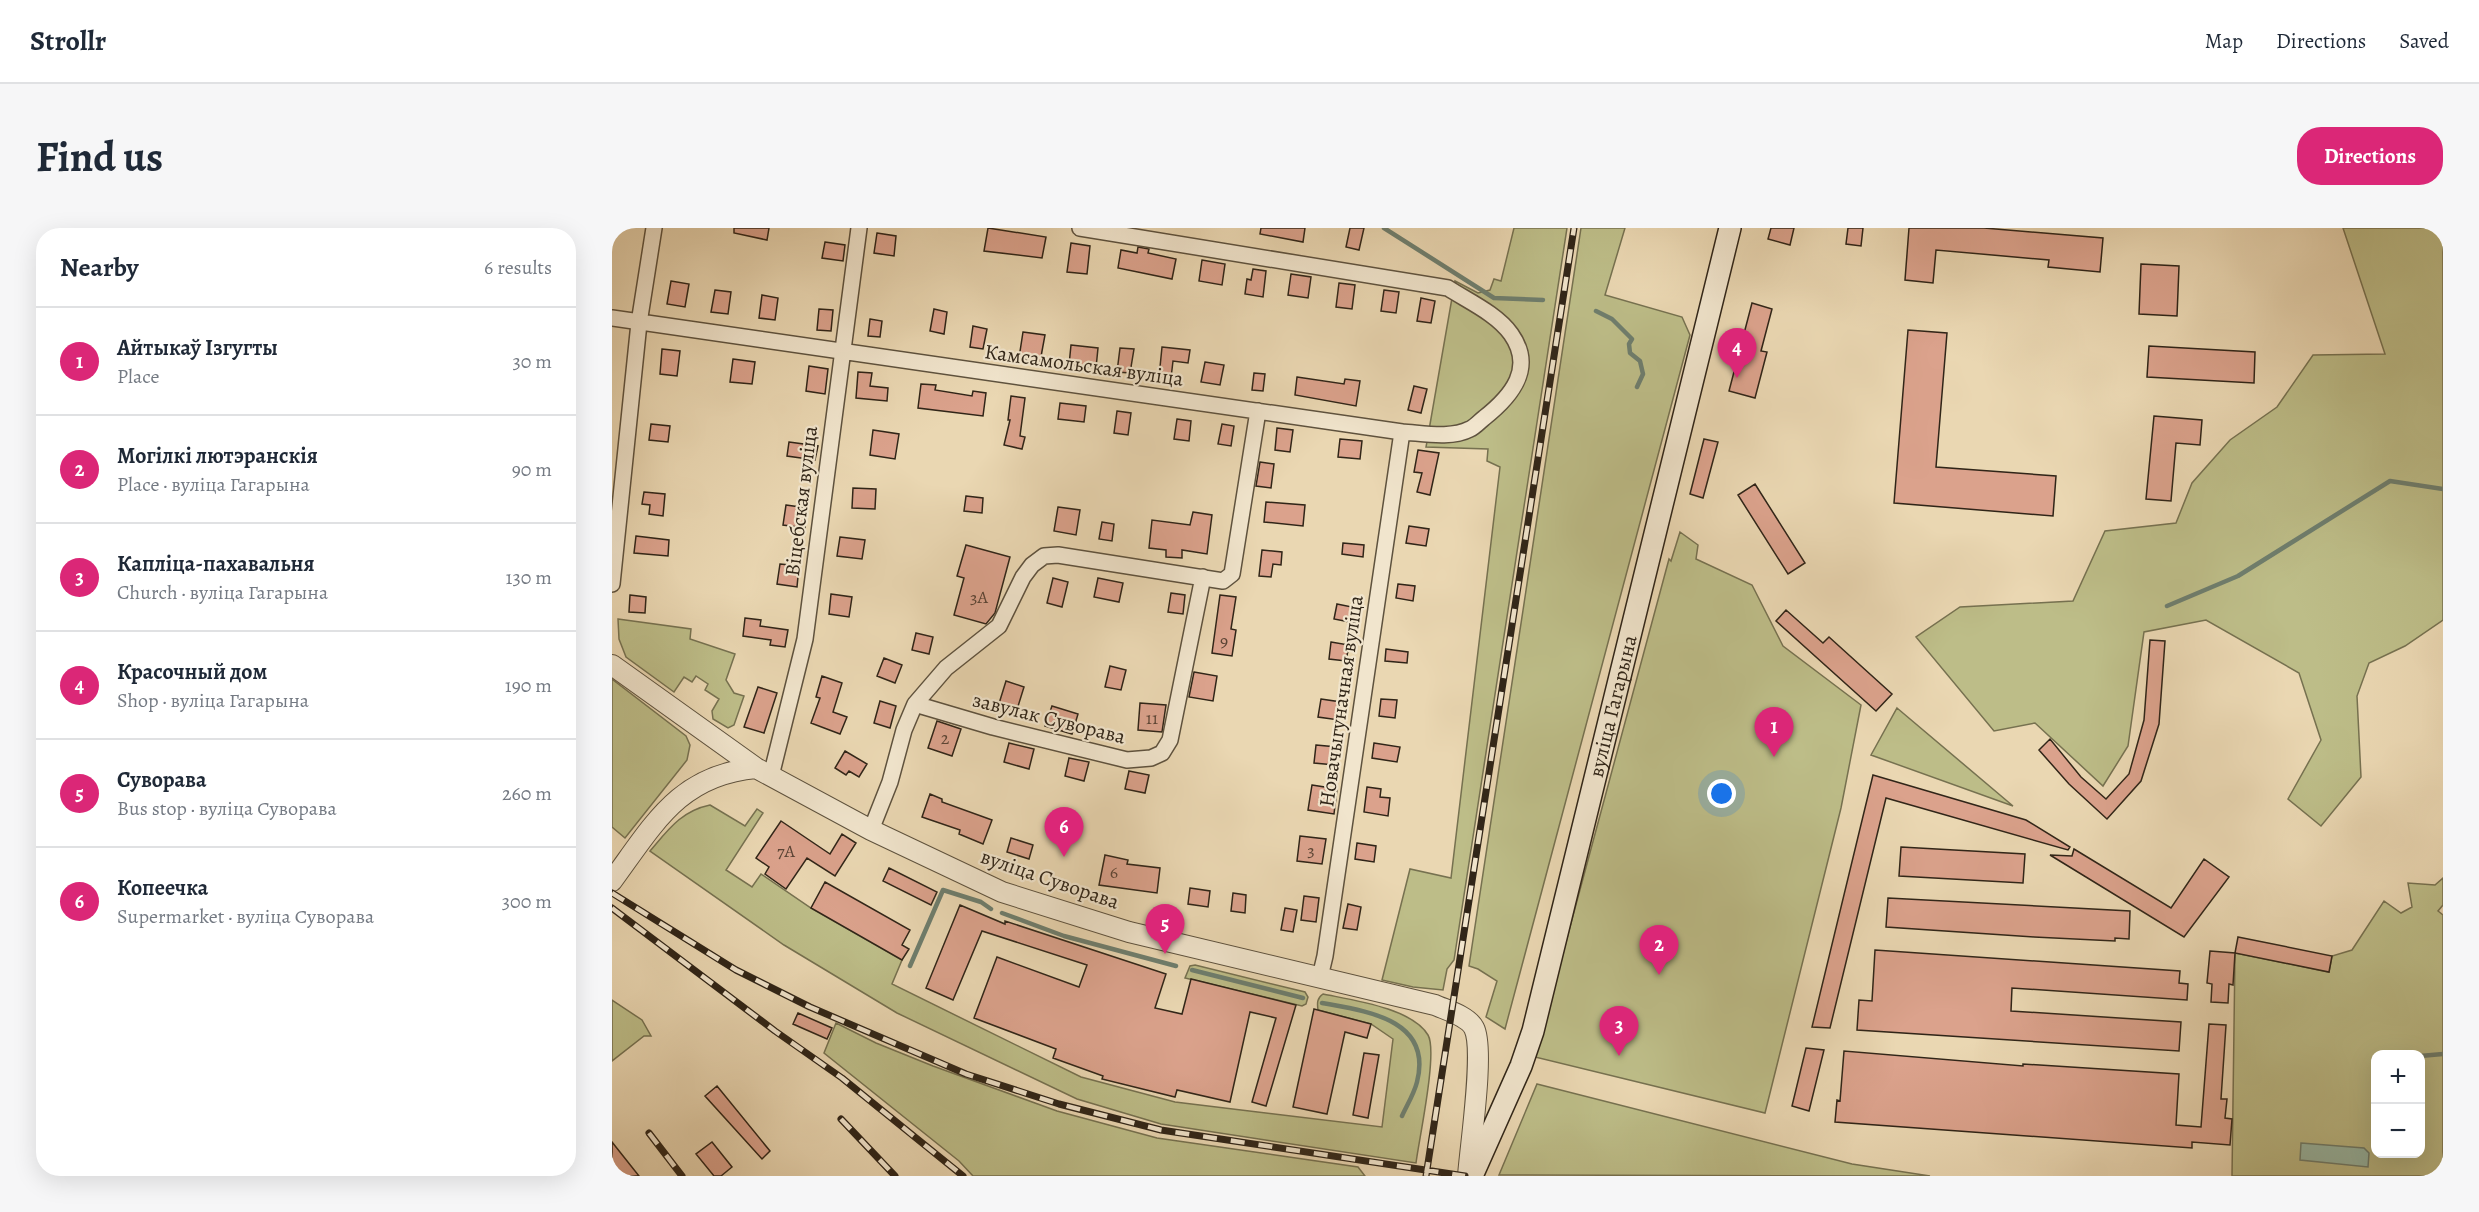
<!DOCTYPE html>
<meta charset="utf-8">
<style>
:root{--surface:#fff;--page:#f6f6f7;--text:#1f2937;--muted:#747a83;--line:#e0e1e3;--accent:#db2777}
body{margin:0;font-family:Alegreya,serif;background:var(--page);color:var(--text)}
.controls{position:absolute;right:18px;bottom:18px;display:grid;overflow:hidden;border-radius:12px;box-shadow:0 6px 24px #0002}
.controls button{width:54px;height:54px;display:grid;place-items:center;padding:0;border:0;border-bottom:2px solid var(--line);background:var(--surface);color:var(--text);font:30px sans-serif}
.you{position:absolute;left:1110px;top:566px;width:21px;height:21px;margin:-15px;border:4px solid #fff;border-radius:50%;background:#1a73e8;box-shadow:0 0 0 9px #1a73e833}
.badge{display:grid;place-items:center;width:39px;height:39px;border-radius:50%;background:var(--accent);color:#fff;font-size:20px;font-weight:700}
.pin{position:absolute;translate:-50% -50px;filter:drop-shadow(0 2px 3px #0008)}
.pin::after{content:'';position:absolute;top:32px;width:21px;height:18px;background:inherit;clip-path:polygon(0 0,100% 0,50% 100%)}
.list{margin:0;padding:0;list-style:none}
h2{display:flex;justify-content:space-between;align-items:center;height:78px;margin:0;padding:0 24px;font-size:26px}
h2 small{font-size:20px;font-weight:400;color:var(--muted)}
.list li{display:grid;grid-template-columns:39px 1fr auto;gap:18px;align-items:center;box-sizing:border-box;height:108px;padding:0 24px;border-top:2px solid var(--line)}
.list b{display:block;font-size:22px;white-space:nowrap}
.list p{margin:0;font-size:20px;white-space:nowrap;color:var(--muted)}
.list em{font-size:20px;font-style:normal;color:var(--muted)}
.map{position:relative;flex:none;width:1831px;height:948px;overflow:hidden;border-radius:24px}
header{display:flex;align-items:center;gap:36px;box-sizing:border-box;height:84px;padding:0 30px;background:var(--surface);border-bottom:2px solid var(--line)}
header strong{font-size:28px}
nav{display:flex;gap:33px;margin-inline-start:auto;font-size:21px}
.intro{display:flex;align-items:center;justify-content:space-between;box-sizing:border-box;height:144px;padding:0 36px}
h1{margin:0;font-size:42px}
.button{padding:15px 27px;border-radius:24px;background:var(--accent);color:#fff;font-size:21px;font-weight:700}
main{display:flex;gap:36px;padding:0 36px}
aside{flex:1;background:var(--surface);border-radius:24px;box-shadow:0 6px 24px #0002}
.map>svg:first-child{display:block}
.green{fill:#bdbd88;stroke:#767150;stroke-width:1.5;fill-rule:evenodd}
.water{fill:#98baa8;stroke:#6e7e6e;stroke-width:1.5}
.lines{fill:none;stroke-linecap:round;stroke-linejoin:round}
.stream{stroke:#6e7e6e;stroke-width:4.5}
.building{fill:#dba28c;stroke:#302518;stroke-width:1.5}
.minor-casing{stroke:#5e523e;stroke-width:18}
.tertiary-casing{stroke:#5e523e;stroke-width:22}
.secondary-casing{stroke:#302518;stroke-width:24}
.minor{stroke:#f1e5cd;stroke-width:15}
.tertiary{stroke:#f1e5cd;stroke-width:20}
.secondary{stroke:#f1e5cd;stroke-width:21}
.rail-casing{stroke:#302518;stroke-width:7}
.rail{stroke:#f1e5cd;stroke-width:4.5;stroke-dasharray:14;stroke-linecap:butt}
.labels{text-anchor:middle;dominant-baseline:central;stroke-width:4.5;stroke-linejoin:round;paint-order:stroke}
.number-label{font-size:18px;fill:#5b4435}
.street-label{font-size:21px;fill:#302518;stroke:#f1e5cd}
</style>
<header>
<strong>Strollr</strong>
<nav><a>Map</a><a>Directions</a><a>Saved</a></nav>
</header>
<div class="intro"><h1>Find us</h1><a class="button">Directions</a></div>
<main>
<aside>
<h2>Nearby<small>6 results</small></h2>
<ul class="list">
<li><span class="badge">1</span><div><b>Айтыкаў Ізгугты</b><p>Place</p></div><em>30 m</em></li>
<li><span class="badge">2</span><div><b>Могілкі лютэранскія</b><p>Place · вуліца Гагарына</p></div><em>90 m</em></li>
<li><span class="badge">3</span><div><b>Капліца-пахавальня</b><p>Church · вуліца Гагарына</p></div><em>130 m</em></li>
<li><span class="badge">4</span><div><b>Красочный дом</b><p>Shop · вуліца Гагарына</p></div><em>190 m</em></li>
<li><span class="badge">5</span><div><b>Суворава</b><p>Bus stop · вуліца Суворава</p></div><em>260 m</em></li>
<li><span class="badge">6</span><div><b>Копеечка</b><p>Supermarket · вуліца Суворава</p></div><em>300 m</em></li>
</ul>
</aside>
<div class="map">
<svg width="1831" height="948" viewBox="0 0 1831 948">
<rect width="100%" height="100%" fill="#ead7b2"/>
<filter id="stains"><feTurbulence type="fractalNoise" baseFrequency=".00333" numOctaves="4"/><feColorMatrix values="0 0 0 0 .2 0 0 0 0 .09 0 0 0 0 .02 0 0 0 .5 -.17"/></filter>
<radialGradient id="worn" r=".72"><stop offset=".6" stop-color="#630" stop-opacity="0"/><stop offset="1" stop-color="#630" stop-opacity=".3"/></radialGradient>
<path class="green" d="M902,0H955L842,732L835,741L831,762L801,759L770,752L798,641L839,650L888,239L875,233L876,221L814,219L816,208L838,210L890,180L914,122L842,59L843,53L866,65L878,62L882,51L889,53Z
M969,0H1013L993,67L1070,89L1078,107L893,801L874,789L885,753L866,741L857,738Z
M1731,0H1831V392L1793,418L1757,435L1745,468L1749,549L1709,598L1676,571L1709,512L1687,445L1594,392L1532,404L1516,518L1491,558L1423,495L1382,503L1304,409L1348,379L1461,373L1493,303L1564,295L1580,255L1618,212L1665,179L1701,127L1773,126Z
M840,70L870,87L894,106L905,123L899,158L855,199L817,202Z
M1068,304L1086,317L1084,331L1140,357L1171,418L1249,477L1229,580L1153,885L923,829L1057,331L1059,333Z
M6,391L79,401L78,411L123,426L114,452L122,465L132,468L122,497L116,500L101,491L100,483L107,471L93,462L96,456L84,448L80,454L72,449L62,464L14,429L7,411Z
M0,451L74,508L78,517L75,532L13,610L0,599Z
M1285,480L1401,578L1259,527Z
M98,577L133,598L145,581L151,585L114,642L140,659L149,646L199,680L290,732L280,756L469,849L563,874L770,899L781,811L759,796L706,782C705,775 705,770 711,766C740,772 800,780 816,807C826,824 807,911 804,935L549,896L465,871L285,785L172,717L38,623C56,602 69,583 98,577Z
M1831,650V677L1826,683L1831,687V948H1620L1623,725L1717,744L1720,728L1740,722L1772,673L1789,685L1800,679L1796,655L1823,657ZM1764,826H1808V926H1764Z
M583,737L693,764L696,769L694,776L690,778L573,750L578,738Z
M0,772L30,792L39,808H32L0,833Z
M224,795L264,815L321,838L445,883L545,910L746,939L753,948H361L347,933L212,825Z
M925,856L1240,936L1318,948L887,947Z"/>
<path class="water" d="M1689,915L1752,920L1757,925L1756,939L1688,932Z"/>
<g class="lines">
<path class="stream" d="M772,0L882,70L931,72
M984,83L1000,91L1020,111L1017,116L1018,125L1028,133L1031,146L1025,159
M1555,378L1626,348L1778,253L1831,261
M390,685L452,708L564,738
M298,738L331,662L369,674L379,681
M580,742L691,770
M710,775C754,783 821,791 805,854C802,866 795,877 790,888
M1808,828L1831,826"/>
</g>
<path class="building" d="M122,0H157L155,12L122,5Z
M376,0L434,9L430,30L372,23Z
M649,0H693L691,14L648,6Z
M738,0H752L747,22L734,19Z
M1159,0H1182L1178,17L1156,11Z
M1236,0H1251L1249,18L1234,16Z
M1297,0H1372L1491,10L1488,44L1436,39L1437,32L1324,22L1321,55L1293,52Z
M265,5L284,8L282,28L262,25Z
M213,14L233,17L231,33L210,30Z
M459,15L478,18L475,46L455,44Z
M526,19L537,21L536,25L564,31L560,51L506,40L509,22L525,25Z
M590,32L613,36L610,57L587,53Z
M1529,36L1567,38L1565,88L1527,86Z
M641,41L654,43L651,69L633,66L635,51L639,52Z
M679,46L699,49L696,70L676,67Z
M59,53L77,56L73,79L55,76Z
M727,55L743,57L740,81L724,79Z
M103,62L119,64L116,86L99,84Z
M772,62L787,64L784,85L769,83Z
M150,67L166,70L163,92L147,90Z
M809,70L823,73L819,95L805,93Z
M1140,75L1160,81L1149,123L1155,124L1143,170L1117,163Z
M207,81L221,82L219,103L205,102Z
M322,81L335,84L332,106L318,103Z
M258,91L270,93L268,109L256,108Z
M361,98L375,101L371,121L358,119Z
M1296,102L1335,105L1324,239L1444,248L1441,288L1282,275Z
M411,104L433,107L428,134L407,130Z
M459,117L486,120L484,140L457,137Z
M1537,118L1643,124L1642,155L1535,149Z
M550,119L578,122L576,135L561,133L559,150L547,149Z
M508,120L522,121L518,145L505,144Z
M50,121L68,123L65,148L48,146Z
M121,131L143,134L140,156L118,154Z
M593,134L612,137L608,157L589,154Z
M197,138L216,141L213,166L194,163Z
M246,144L260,145L258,158L276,160L275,173L244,170Z
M642,145L653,146L651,163L640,162Z
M685,149L732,156L733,151L748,153L744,178L683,167Z
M309,156L324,157L323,162L360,168L361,163L374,165L371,188L306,180Z
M802,158L815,161L809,185L796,182Z
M399,168L413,170L408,208L413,209L410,221L392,217L398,192H396Z
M448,175L474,178L472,194L446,191Z
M505,183L519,185L516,207L502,205Z
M1542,188L1590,192L1588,217L1564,215L1559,273L1534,271Z
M565,191L579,193L577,213L562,211Z
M39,196L58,198L56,214L37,212Z
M610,196L622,198L619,218L606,216Z
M665,200L681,202L678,224L663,222Z
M261,202L287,206L283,231L258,227Z
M728,211L750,213L748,231L726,229Z
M1092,211L1106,214L1091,270L1078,266Z
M177,214L206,218L203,232L175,228Z
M806,222L827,225L818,267L805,264L810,245L802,244Z
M648,234L662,236L659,260L644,258Z
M1143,256L1193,335L1176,346L1126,267Z
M241,260L264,261L263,281L240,280Z
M32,264L53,266L51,288L37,286L38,277L30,276Z
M354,268L371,270L370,285L352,283Z
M654,274L693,277L691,298L652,294Z
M174,277L195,280L193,300L171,297Z
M446,279L468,282L464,307L442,303Z
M581,284L600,287L595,326L570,322V330L554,329V322L537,320L540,292L578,297Z
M490,294L502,296L500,313L487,311Z
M797,298L817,301L814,318L794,315Z
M24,308L57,312L56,328L22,325Z
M228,309L253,312L250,331L225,328Z
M731,315L752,317L751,329L730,326Z
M354,317L398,329L383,385L374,396L342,387L352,350L345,348Z
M650,322L670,324L669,337L661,336L659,349L647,348Z
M168,336L187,338L185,359L165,356Z
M441,350L456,354L450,379L435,375Z
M486,350L511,355L507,374L482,369Z
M786,356L803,358L801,373L784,370Z
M559,365L573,367L571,386L556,384Z
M219,366L240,369L237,389L217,386Z
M18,367L34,369L33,385L17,384Z
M608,367L624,369L619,401L624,402L620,428L600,425Z
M725,376L745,380L743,395L722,391Z
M1174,382L1211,415L1217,409L1280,466L1264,483L1164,393Z
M133,390L149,392L148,398L176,402L173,419L158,417L159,412L131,408Z
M304,405L321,409L317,426L300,422Z
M1538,412L1553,413L1547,496L1529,553L1495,591L1457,556L1427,522L1438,511L1469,549L1494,571L1517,546L1532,492Z
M719,414L737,417L734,433L717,431Z
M774,421L796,424L795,435L773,433Z
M272,430L290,437L283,455L265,448Z
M498,438L514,442L509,462L493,459Z
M582,444L605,448L601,473L577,469Z
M210,448L230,455L221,484L235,489L228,506L199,495L208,470L204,469Z
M394,453L412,459L403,488L385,482Z
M146,459L165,465L152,505L132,499Z
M709,471L729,474L727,492L706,489Z
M769,471L785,472L783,490L767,488Z
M268,473L284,478L278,500L262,495Z
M528,475L554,477L550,504L526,502Z
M440,478L466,486L460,506L433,498Z
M325,493L349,501L340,528L316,520Z
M397,515L422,521L417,541L392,534Z
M762,515L788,519L785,534L760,530Z
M704,517L725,519L723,537L702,535Z
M233,523L255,536L247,549L237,543L234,547L223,540Z
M457,530L477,534L472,553L453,548Z
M517,543L537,547L533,565L513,561Z
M1261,547L1414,592L1458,619L1456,622L1274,570L1218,800L1200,799Z
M700,557L725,561L722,586L696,582Z
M755,559L769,561L768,569L778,570L776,588L752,584Z
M318,566L330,571V574L380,592L371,616L347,606L348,602L310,589Z
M169,593L218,626L230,606L244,615L223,648L195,630L174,661L153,646L157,639L144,630Z
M688,608L714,611L710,636L685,633Z
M399,610L421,617L417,631L395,624Z
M745,615L764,618L762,634L743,631Z
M1289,619L1413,626L1411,655L1287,648Z
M1462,621L1559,680L1592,631L1617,649L1572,709L1438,627L1460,628Z
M493,627L516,632L515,636L548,640L545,665L487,657Z
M277,640L325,664L319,677L271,653Z
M213,654L298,702L290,717L297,721L290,732L199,680Z
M578,660L598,663L596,679L576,676Z
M621,665L634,667L633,685L619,683Z
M692,668L707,670L704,694L689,692Z
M1276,670L1518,683L1517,711L1503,710V713L1422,709L1274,699Z
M736,676L749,679L745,702L731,700Z
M348,677L393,696V693L554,746L543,780L570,786L579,751L684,777L654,878L640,874L664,790L638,784L618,874L565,862L563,869L490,851L491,848L441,830L444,821L362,790L385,729L467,759L475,737L370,703L341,772L314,760Z
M673,680L685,682L681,704L669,702Z
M1626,709L1720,728L1717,744L1623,725Z
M1263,722L1568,743L1567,755L1576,756L1575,772L1400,760L1399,783L1569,794L1567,823L1245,802L1247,772L1260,773Z
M1598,723L1623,725L1621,757L1617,756L1616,775L1599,774L1600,756L1595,755Z
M702,781L759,796L755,810L733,804L715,886L681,879Z
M186,785L220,800L215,811L181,796Z
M1597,796L1614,797L1609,871H1615L1613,890L1620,891L1618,917L1580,914V920L1223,894L1225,872L1228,873L1232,823L1411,838V836L1567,846L1564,897L1589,899Z
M1194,820L1212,822L1197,883L1180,878Z
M752,825L767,827L756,890L741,887Z
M105,858L158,923L150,931L93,868Z
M0,914L27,948H0Z
M100,914L120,939L109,948H102L84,926Z"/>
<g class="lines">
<defs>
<path id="minor" d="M0,90L790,204C810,205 839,211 858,201C863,199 868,193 872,190C900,168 923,140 899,106C885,86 856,73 836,60L468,0
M0,356L27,95L42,0
M303,476L381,499L515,532L539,530L550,525L558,512L591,349
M159,548L193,411L247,0
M259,602L278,554L292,502L303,476L334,440L387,398L411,349L420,337L432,328L446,327L611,353L620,346L646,183
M708,749L713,728L790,204"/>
<path id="tertiary" d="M0,437L144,540L259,602L390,664L517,704L823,777C834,782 856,788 862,800C873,821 858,919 856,948
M0,653C42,596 67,547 144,540"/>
<g id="secondary">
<path id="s1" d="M860,948L909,838L921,803L1118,0"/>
</g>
</defs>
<use href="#minor" class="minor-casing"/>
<use href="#tertiary" class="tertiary-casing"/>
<use href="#secondary" class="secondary-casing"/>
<use href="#minor" class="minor"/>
<use href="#tertiary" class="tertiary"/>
<use href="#secondary" class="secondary"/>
<defs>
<path id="rail" d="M0,665L124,742L198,779L354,846L447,876L549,902L853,948
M0,680L163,803L230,850L351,948
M229,891L283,948
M37,905L70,948
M814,948L962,0"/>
</defs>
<use href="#rail" class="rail-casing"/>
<use href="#rail" class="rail"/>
</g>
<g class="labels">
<g class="number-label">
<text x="367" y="369">3А</text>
<text x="612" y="413">9</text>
<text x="540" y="490">11</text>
<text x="333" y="510">2</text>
<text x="699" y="622">3</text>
<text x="174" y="623">7А</text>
<text x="502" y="644">6</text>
</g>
<g class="street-label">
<text transform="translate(472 137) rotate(8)">Камсамольская вуліца</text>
<text transform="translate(189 273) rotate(-83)">Віцебская вуліца</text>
<text transform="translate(729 473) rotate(-82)">Новачыгуначная вуліца</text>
<text stroke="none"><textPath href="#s1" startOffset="492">вуліца Гагарына</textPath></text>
<text transform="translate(437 490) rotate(14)">завулак Суворава</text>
<text transform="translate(438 651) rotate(19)">вуліца Суворава</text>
</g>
</g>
<rect width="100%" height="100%" filter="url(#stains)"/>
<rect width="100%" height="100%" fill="url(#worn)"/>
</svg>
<div class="controls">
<button>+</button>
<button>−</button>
</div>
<div class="you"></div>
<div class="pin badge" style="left:1162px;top:529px">1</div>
<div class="pin badge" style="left:1047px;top:747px">2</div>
<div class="pin badge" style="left:1007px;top:828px">3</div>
<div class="pin badge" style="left:1125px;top:150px">4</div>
<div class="pin badge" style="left:553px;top:726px">5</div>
<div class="pin badge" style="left:452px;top:629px">6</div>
</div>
</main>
